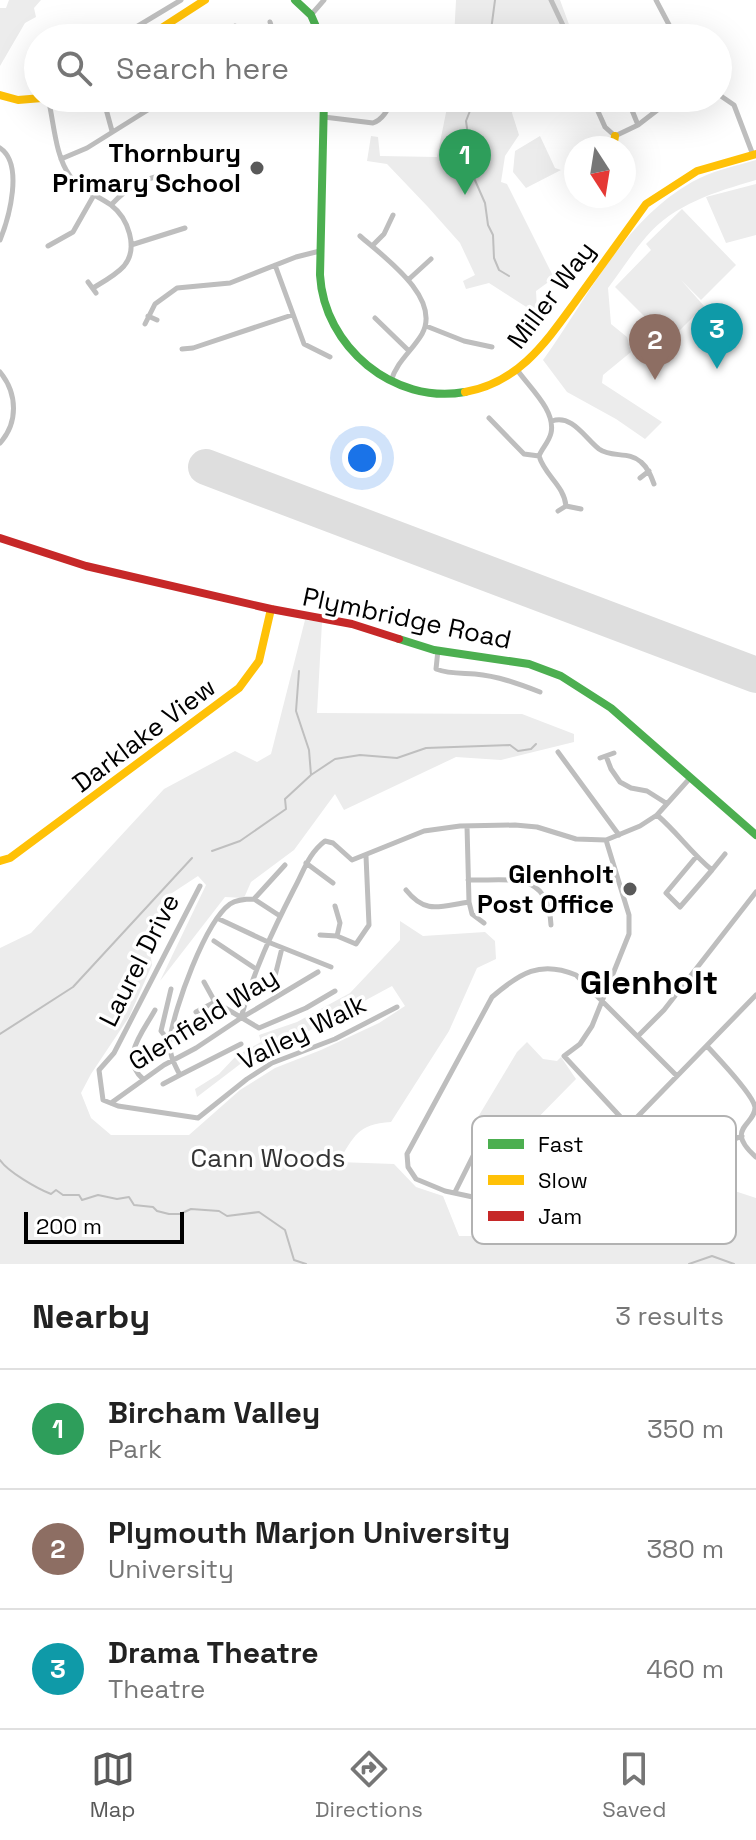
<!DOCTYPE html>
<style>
:root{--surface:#fff;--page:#f6f6f6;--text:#222;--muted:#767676;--line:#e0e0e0;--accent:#595959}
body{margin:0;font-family:"Space Grotesk",sans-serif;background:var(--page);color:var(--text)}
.compass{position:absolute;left:564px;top:136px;width:72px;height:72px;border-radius:50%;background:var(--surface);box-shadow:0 8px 32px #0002;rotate:168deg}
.scale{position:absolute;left:24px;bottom:20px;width:160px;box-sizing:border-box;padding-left:8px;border:4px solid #000;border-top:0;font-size:22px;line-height:28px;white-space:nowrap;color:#000;-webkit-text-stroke:6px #fff;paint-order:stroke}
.you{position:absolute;left:362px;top:458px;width:28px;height:28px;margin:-20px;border:6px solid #fff;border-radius:50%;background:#1a73e8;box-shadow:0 0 0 12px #1a73e833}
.badge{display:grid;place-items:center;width:52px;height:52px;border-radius:50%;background:var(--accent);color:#fff;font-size:26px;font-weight:700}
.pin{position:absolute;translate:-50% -66px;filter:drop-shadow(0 2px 4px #0008)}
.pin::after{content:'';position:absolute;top:42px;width:28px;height:24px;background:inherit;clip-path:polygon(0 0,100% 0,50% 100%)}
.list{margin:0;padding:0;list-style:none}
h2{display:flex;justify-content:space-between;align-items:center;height:104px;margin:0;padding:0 32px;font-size:34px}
h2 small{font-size:26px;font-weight:400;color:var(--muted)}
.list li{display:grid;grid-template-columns:52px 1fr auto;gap:24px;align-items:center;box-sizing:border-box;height:120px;padding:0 32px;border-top:2px solid var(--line)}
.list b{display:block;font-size:30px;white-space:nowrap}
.list p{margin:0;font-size:26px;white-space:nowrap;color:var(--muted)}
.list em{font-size:26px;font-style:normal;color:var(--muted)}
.icon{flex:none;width:44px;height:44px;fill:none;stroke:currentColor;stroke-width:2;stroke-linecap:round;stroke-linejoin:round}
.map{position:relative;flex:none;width:756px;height:1264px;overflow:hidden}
.search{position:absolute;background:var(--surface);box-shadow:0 8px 32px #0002;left:24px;right:24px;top:24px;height:88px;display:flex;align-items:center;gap:20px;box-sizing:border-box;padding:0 28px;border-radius:44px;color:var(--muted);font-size:30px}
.sheet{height:464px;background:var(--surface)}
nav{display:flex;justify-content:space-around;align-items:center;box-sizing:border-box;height:112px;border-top:2px solid var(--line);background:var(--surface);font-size:22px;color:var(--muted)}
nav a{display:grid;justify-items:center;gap:4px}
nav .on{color:var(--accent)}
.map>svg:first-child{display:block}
.green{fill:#ececec}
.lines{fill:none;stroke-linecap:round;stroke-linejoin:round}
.stream{stroke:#bfbfbf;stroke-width:2}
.runway{stroke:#dedede;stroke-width:36}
.street{stroke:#bebebe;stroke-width:5}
.fast{stroke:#4caf50;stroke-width:8}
.slow{stroke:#ffc107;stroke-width:8}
.jam{stroke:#c62828;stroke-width:8}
.poi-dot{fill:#595959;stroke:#fff;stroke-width:3}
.labels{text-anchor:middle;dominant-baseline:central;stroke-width:7;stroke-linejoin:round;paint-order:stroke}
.poi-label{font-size:26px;font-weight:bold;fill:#000;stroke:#fff;text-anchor:end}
.street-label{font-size:26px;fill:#000;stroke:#fff}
.park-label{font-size:26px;fill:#333;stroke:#fff}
.district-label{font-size:34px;font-weight:bold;fill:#000;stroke:#fff}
.key{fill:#fff;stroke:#b2b2b2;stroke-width:2}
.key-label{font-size:22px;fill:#000}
</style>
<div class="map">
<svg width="756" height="1264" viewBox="0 0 756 1264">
<rect width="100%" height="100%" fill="#fff"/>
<path class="green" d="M9,0H41L34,8L36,17L25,23L0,66V8H6Z
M456,0H560L574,38H454Z
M449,98H516L512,113L519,135L505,156L501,182L507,184L554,278L536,291L537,308L531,310L489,283L466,289L463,281L475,275L460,243L428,207L387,164L367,161L371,136L378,137L380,156L437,157Z
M540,136L555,168L561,170L526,188L513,172L515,151Z
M756,160V180C715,192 674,204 646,237C632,253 621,271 608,288L611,324L627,337L631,352L603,375L602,383L662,422L645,439L616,419L567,392L543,360C588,298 623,221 692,182C711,171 735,166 756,160Z
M756,184V235L726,243L706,197Z
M682,209L736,265L701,300L681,280L704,306L669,341L615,287L651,250L646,244Z
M305,620L322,622L317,713L522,714L574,734V742L501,760L456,757L344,810L335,794L294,850L251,882L244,898L225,897L160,981L206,885L198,876L166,897L148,937L152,965L129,1017L91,1074L81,1093L91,1118L111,1135H189L240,1090L275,1068L321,1050L379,1023L405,1006L392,986L305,1033L256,1052L197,1097L195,1089L219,1074L236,1056L261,1042L259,1035L297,1022L350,993L400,940V921L423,936L485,932L495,941L496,959L477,968L449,1031L391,1122C357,1124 355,1136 338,1162L394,1164L416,1187L443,1196L459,1236H536L626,1192L680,1173L756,1198V1264H0V948L31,933L164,789L235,751L257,762L271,754Z
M527,1042L543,1059L557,1061L561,1057L576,1079L517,1139L475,1122L517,1052Z"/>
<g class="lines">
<path class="stream" d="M490,38L495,0
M475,98L466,121L474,178L485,203L488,225L493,235L494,258L499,270L509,276
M299,671L296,711L309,750L311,775
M212,851L240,841L286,809L285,799L311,775L335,759L360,755L397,758L426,748L510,745L518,751L531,749L536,744
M0,1034L73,987L192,858
M0,1160C8,1172 38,1189 51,1194L56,1190L63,1195H79L82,1200L98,1195L117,1199L129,1197L134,1205L153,1207L157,1211L169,1214H180L191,1209L219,1211L227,1216L259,1212L285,1230L294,1260L306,1264
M689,1264L712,1256L734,1264"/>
<path class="runway" d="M206,467L756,675"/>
<path class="street" d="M551,0L569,38
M656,0L676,38
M311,15L324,0
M270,22L275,38
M235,26L237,38
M49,38L63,28
M118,38L181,0
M404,38L416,33
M718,94L734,105L753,155
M48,98C54,122 55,156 70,176C80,190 97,195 111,205C128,218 139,248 124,266C116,275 103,282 93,288
M103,98L112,131
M592,98L605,127L615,136L638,125L673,98
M627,98L638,125
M324,117L373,123C384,119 389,108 392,98
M0,148C24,164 9,218 0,240
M61,159L87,148L167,98
M111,205C130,185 140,180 167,174
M360,236C384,257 442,298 422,334C412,351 397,361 391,381
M131,245L185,228
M48,246L73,232L94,195
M372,246L384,234L393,215
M275,265L304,344L330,357
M408,280L431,259
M88,282L96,293
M148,316L157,320
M375,318L408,350
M145,324L155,304L177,288L230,283L296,257L320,251
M426,326L464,341L492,347
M182,349L193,348L292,315
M518,371C530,388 556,411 551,433C549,442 542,448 539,456C545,476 564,485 566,506L581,509
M0,372C18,394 18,423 0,443
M489,418L524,454L539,456
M552,421C572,414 585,438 599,449C611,458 629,451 641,462C648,468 651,476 654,484
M640,478L649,471
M558,511L566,506
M438,650L436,669C449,674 461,673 475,674C498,676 519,684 540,692
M558,752L619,835
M606,756L611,769L620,782L631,788L647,791L666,803
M600,758L614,753
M657,815C678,833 691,853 712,870L680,907L666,893L696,857
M467,826L469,902L472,914L484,923
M606,840L629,915V934L592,1026L580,1044L564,1056L628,1125
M306,863L333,883
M712,870L725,854
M468,880C511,881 548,870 551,925
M200,886L114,1053L99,1070L103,1100L118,1106L198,1118L247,1079L272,1063L335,1039L397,1007
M406,890C426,915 440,906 469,902
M254,899L285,865
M335,906L340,923L337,936
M219,919L268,942L331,967
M320,935L337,936L356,944L369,925L366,856
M214,941L256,969
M204,982L215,1002
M272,988L282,948
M196,1012L215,1002L259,1028L306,1008L335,991
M241,1018C253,972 273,930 294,889C304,871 308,854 325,841L333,843L352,860L424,831L460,826L515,825L537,827L576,839L606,840L640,826L657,815L691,777
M639,1035L664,1010L756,892
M169,1041L161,1031L171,989
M241,1044L180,1075C174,1064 168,1052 170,1039C174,1009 205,922 230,904C236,900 245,899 254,899L280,916
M707,1046C717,1057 753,1094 755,1107C756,1125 723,1128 756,1157
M677,1076L576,975C540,960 520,973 492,997L407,1154L408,1167L416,1179L445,1191L496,1202L530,1199L559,1190L605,1150L756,995
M143,1079C119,1058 143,1032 155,1010
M163,1084L180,1075
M111,1103L164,1065L196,1048L241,1018L318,972
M717,1180C721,1161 721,1142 742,1136
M455,1192L479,1144"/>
<path class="fast" d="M295,0L311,15L321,38
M324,98L320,275C324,347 394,405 465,392
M399,639L434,650L529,664L561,676L611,708L756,835"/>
<path class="slow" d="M146,38L205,0
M0,95L18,100L42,98
M613,148L615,136
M573,305L646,204L697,171L756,154
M465,392C517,383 544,345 573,305
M0,861L10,858L239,688L259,661L271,609"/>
<path class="jam" d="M0,538L86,566L271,609L352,624L399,639"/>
</g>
<g class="poi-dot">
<circle cx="257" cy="168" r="8"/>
<circle cx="630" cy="889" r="8"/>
</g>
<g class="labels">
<g class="poi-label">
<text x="241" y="153">Thornbury<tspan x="241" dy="30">Primary School</tspan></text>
<text x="614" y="874">Glenholt<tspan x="614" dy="30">Post Office</tspan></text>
</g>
<g class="street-label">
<text transform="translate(551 295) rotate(-53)">Miller Way</text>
<text transform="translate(407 618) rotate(12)">Plymbridge Road</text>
<text transform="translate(144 735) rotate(-37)">Darklake View</text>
<text transform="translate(139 960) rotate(-63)">Laurel Drive</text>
<text transform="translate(203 1019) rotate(-32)">Glenfield Way</text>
<text transform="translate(302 1032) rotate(-26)">Valley Walk</text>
</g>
<g class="park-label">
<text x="268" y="1158">Cann Woods</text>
</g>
<g class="district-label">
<text x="649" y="982">Glenholt</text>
</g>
</g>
<rect x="472" y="1116" width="264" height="128" rx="12" class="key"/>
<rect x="488" y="1139" width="36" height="10" fill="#4caf50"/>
<rect x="488" y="1175" width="36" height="10" fill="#ffc107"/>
<rect x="488" y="1211" width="36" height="10" fill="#c62828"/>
<g class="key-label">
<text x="538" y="1152">Fast</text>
<text x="538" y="1188">Slow</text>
<text x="538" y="1224">Jam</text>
</g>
</svg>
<svg class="compass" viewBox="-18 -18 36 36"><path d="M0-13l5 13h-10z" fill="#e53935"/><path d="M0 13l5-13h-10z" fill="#767676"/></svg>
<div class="scale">200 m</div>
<div class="you"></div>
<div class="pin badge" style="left:465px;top:195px;background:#2e9e5b">1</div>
<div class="pin badge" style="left:655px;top:380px;background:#8d6e63">2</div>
<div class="pin badge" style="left:717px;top:369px;background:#0f9aa8">3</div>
<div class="search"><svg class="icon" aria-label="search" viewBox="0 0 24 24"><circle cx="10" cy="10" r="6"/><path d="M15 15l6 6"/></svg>Search here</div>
</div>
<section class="sheet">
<h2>Nearby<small>3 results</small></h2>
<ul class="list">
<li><span class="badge" style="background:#2e9e5b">1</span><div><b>Bircham Valley</b><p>Park</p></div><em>350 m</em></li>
<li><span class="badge" style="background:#8d6e63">2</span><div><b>Plymouth Marjon University</b><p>University</p></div><em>380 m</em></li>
<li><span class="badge" style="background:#0f9aa8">3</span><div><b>Drama Theatre</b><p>Theatre</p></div><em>460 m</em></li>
</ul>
</section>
<nav>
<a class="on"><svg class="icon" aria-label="map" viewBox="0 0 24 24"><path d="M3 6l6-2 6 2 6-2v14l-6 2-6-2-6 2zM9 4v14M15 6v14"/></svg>Map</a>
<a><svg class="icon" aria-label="directions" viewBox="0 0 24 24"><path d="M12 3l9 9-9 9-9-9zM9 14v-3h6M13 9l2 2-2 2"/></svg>Directions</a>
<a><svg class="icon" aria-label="saved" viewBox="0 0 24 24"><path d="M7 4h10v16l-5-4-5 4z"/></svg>Saved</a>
</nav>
